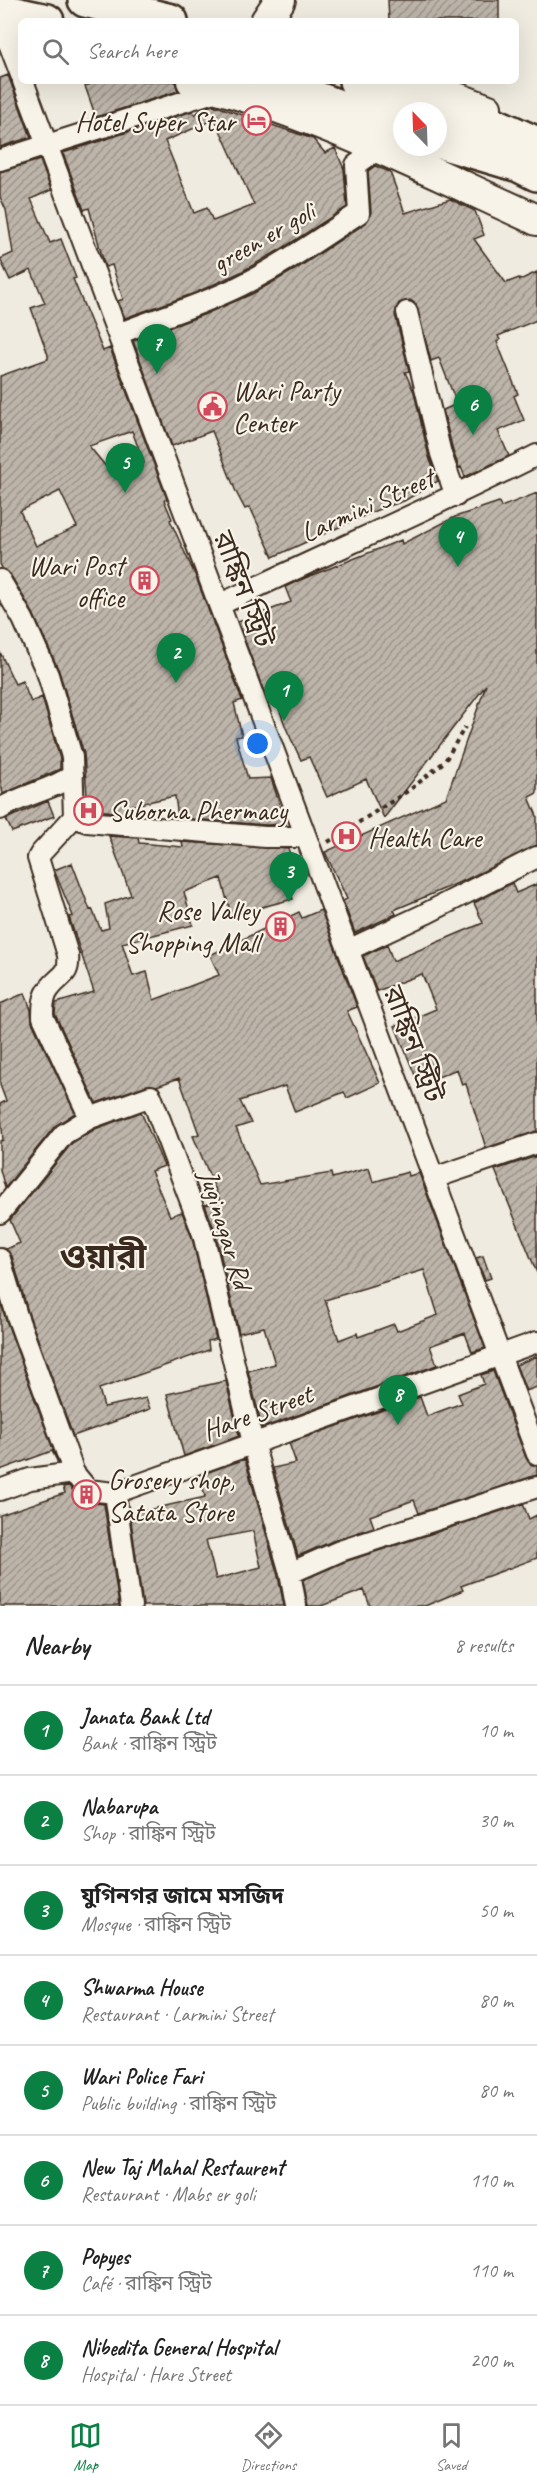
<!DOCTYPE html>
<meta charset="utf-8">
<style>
:root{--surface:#fff;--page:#f6f6f6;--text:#222;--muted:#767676;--line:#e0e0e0;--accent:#0b8043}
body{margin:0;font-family:Caveat,"Noto Sans Bengali",sans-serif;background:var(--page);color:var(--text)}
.compass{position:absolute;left:393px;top:102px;width:54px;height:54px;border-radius:50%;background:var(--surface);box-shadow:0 6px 24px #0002;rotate:337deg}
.you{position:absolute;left:258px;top:744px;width:21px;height:21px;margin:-15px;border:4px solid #fff;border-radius:50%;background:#1a73e8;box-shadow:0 0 0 9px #1a73e833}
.badge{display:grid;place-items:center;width:39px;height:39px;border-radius:50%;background:var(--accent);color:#fff;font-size:20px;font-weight:700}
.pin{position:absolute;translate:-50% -50px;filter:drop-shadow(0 2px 3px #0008)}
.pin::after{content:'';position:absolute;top:32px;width:21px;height:18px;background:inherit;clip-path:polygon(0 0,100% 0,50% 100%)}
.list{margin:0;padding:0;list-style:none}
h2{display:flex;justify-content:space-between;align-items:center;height:78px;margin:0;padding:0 24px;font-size:26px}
h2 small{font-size:20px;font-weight:400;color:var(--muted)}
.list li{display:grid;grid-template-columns:39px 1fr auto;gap:18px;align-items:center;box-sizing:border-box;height:90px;padding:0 24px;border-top:2px solid var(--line)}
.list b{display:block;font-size:22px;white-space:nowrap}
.list p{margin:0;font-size:20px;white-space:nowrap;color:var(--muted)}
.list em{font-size:20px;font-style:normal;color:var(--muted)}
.icon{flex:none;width:33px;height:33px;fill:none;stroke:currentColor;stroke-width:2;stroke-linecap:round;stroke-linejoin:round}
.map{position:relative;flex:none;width:537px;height:1606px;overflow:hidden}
.search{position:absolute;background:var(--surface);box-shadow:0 6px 24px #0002;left:18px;right:18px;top:18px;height:66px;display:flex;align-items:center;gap:15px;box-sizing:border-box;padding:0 21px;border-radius:9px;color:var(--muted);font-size:22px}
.sheet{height:798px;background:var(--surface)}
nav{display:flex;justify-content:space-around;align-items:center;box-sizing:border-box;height:84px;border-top:2px solid var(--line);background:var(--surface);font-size:16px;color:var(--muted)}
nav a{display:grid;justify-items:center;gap:3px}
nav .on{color:var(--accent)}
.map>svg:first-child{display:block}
.building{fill:url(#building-hatch);stroke:#3b2a1e;stroke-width:1.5;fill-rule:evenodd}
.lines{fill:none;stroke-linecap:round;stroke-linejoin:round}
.minor-casing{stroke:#3b2a1e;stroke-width:24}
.tertiary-casing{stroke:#3b2a1e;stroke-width:28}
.primary-casing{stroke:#3b2a1e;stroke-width:34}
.motorway-casing{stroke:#3b2a1e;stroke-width:38}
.path{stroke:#3b2a1e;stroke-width:4;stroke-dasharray:4.5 4.5;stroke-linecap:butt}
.minor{stroke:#f7f3e8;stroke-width:20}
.tertiary{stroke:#f7f3e8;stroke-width:24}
.primary{stroke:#f7f3e8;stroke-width:30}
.motorway{stroke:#f7f3e8;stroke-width:33}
.labels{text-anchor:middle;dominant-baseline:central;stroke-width:4.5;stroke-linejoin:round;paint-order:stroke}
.poi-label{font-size:28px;fill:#3b2a1e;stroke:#f7f3e8;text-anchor:start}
.street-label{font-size:28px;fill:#3b2a1e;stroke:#f7f3e8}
.district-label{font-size:34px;font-weight:bold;fill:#3b2a1e;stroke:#f7f3e8}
</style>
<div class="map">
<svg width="537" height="1606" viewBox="0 0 537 1606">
<defs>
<pattern id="building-hatch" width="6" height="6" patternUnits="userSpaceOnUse" patternTransform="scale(1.5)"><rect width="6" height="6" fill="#bdb5aa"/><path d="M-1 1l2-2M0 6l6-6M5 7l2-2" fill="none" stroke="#9b938a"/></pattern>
</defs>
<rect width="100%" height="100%" fill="#efebe0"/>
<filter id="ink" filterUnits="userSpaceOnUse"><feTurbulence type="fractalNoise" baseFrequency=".0167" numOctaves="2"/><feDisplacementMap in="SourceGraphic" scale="12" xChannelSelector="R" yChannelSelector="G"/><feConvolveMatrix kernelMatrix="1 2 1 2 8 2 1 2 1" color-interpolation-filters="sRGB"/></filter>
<g filter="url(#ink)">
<path class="building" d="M388,0H499V21H389Z
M8,75L31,137L0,147V78Z
M99,81H175L178,91L96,117L85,86Z
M213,105L313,139L325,153L335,148L344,169L347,207L283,248L241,272L195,293L125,318L118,301L123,299L112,265L105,267L89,208L84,210L63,153L193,111L195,115L201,109ZM215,119L254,205L213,221L207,208L194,213L165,141Z
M40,160L51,190L31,199L50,243L61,239L76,278L73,279L103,351L110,348L167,499L164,500L172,519L170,520L196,577L242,700L234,703L242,736L236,737L248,779L271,778L286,824L266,825L178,818L175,796L130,806L132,814L88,809L84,754L59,671L33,613L10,574L2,568L0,564V376L48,359V355L31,308L45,303L31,270L10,280L0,259L13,253L6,210L0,197V172ZM132,431L144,463L113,475L89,446ZM60,491L77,527L36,546L20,511Z
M375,166L390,172L405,213L450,199L475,211L484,235L474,239L506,283L519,278L520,280L537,272V320L498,336L500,340L497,342L518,394L514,396L524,420L498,431L509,456L465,477L461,467L459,468L453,451L443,410L457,404L439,358L431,361L416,304L410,300L399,303L395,314L409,371L405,372L414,392L429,457L438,481L404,501L377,510L273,557L250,507L245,509L236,492L212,431L172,446L133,341L203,315L252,294L296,269L366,223L371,212L368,171Z
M537,493V793L529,797L537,816V845L465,880L394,910L396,914L355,933L343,901L347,899L325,852L446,798L486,685L384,818L366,779L327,797L309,757L301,760L286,728L272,689L264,692L238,622L291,602L285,587L300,580L401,540L402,544L455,517L499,502L501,507Z
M0,652L15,684L22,681L31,702L42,697L60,759V769L3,794L0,780Z
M48,801L54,816L12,832L6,819Z
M109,836L138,838L139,843L183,847L182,842L288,849L300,877L286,883L293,899L231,915L221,878L184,892L193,925L122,943L133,976L147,972L154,1000L219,975L210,955L299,912L302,918L321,910L357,1007L347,1011L380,1083L347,1098L344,1092L295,1112L285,1086L240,1101L251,1123L236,1128L260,1185L331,1173L332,1178L369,1168L373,1182L408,1172L409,1176L419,1173L485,1348L472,1352L465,1333L430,1346L437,1365L262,1428L248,1371L275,1364L264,1327L239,1333L215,1231L205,1205L220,1200L193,1136L199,1134L179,1078L157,1086L147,1085L96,1103L55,1014L56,1003L94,992L69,917L73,916L54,870L72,863L90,910L92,909L101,930L109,928L105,904L131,895ZM424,1270L438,1315L397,1331L394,1324L358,1337L357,1333L339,1340L325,1300Z
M512,883L516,893L537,884V1131L486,1148L466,1084L462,1085L457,1069L419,1085L395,1026L436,1009L422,974L377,991L363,956L387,945L393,961L483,923L474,903Z
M25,993L31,1010L32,1022L75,1113L55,1126L5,1188L0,1170V1141L3,1140L0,1104L6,1101L0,1085V1004Z
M141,1112L164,1166L151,1171L170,1216L182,1212L192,1238L216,1339L208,1341L209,1350L99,1389L104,1407L146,1398L150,1409L73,1436L28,1312L12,1256L6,1249L20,1243L10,1220L72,1143L95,1129Z
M537,1156V1273L495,1170Z
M483,1256L491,1278L485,1280L476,1258Z
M0,1301L6,1320L58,1463L52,1451L0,1470Z
M537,1356V1387L526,1391L516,1365Z
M493,1371L526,1458L530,1464L537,1466V1475L419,1513L414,1500L370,1516L374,1527L335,1540L298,1556L273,1468L296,1463L289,1443L420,1397L427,1416L462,1403L458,1394L484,1384L481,1375Z
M226,1381L239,1436L184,1456L167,1394Z
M245,1459L278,1576L284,1606H143L130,1514L205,1497L200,1475ZM253,1531L261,1567L216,1579L206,1540Z
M69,1486L79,1498L86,1502L104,1504L119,1606H0V1515L65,1493L63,1487Z
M523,1504L529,1519L537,1515V1558L461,1586L463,1590L425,1606H370L364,1590L321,1606H308L303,1580L344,1562Z"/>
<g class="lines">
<defs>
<path id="minor" d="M5,33L21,75
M23,81L537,1454
M0,160L220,90
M407,312L441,454L456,496
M118,334C160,317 206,304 246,283C286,263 322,237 359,213L356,165L381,147
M0,580L23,619L48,675L72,757L74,817
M219,605C325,554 432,508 537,455
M0,809C23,794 51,791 73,775
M74,817L41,853L38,858L68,955C70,976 61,974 50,988C43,996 43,1007 43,1017L90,1118
M74,817L87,822L265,837H306
M348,950L425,914L537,857
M434,1178L537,1143
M0,1213L64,1134L90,1118L151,1096L203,1234L253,1443L290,1573L296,1606
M0,1259L17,1316L74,1473
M0,1490L30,1479L74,1473L88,1490L115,1493L537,1342
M115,1493L131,1606
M290,1573L340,1551L537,1487"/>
<path id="tertiary" d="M421,81L489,107"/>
<path id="primary" d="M266,21L280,0
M0,32L21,37
M192,81C313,112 424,169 537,220"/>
<path id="motorway" d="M85,0L171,21
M0,11L47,21
M269,81L402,130
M356,81L491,123L537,144
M438,141L519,165L537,174"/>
</defs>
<use href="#minor" class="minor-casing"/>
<use href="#tertiary" class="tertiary-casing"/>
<use href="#primary" class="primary-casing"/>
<use href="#motorway" class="motorway-casing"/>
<path class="path" d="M328,842L411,789L445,761L465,727"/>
<use href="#minor" class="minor"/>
<use href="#tertiary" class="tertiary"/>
<use href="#primary" class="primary"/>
<use href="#motorway" class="motorway"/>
</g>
</g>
<defs>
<symbol id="hotel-ring" viewBox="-11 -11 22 22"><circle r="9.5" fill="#f7f3e8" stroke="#d1495b" stroke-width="1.5"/><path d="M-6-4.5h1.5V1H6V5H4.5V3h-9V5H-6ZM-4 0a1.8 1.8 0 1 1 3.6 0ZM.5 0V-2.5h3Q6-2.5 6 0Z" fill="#d1495b"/></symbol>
<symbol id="civic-ring" viewBox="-11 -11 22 22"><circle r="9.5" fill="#f7f3e8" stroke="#d1495b" stroke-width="1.5"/><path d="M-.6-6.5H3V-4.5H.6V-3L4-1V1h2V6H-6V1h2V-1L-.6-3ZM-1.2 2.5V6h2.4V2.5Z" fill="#d1495b"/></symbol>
<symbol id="building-ring" viewBox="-11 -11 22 22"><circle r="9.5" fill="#f7f3e8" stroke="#d1495b" stroke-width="1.5"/><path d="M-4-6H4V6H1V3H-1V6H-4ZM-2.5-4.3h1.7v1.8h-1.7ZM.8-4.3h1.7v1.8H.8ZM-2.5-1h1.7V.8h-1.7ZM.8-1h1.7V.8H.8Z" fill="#d1495b"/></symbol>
<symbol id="hospital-ring" viewBox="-11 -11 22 22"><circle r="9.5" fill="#f7f3e8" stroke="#d1495b" stroke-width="1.5"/><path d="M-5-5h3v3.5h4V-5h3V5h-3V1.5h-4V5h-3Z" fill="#d1495b"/></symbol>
</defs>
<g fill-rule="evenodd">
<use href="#hotel-ring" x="240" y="104" width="33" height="33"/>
<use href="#civic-ring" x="196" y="390" width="33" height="33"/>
<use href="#building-ring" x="128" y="564" width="33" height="33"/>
<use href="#hospital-ring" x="72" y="794" width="33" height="33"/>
<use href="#hospital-ring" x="330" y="820" width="33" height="33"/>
<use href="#building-ring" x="264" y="910" width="33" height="33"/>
<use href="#building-ring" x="70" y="1478" width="33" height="33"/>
</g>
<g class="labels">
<g class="poi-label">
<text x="235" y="121" text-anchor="end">Hotel Super Star</text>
<text x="233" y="390">Wari Party<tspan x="233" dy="32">Center</tspan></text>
<text x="124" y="565" text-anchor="end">Wari Post<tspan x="124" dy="32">office</tspan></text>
<text x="109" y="810">Suborna Phermacy</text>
<text x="368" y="837">Health Care</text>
<text x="259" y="910" text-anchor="end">Rose Valley<tspan x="259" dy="32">Shopping Mall</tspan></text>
<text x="108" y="1479">Grosery shop,<tspan x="108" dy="32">Satata Store</tspan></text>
</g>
<g class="street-label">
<text transform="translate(263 237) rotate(-30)">green er goli</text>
<text transform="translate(367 505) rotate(-24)">Larmini Street</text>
<text transform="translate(244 589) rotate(69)">রাঙ্কিন স্ট্রিট</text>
<text transform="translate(414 1044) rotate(69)">রাঙ্কিন স্ট্রিট</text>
<text transform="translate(226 1229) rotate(73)">Juginagar Rd</text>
<text transform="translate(257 1412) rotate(-20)">Hare Street</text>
</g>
<g class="district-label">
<text x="103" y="1256">ওয়ারী</text>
</g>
</g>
</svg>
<svg class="compass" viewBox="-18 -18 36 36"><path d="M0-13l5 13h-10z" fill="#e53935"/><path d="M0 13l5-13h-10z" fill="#767676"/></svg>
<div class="you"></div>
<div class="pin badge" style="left:284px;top:721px">1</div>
<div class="pin badge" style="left:176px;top:683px">2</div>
<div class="pin badge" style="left:289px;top:902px">3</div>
<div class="pin badge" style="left:458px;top:567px">4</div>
<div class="pin badge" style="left:125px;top:493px">5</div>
<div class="pin badge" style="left:473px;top:435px">6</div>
<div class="pin badge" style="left:157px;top:374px">7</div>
<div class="pin badge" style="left:398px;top:1425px">8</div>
<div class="search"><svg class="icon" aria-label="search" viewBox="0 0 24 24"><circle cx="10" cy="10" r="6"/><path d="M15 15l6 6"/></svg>Search here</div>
</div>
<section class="sheet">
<h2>Nearby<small>8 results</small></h2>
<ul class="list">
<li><span class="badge">1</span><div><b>Janata Bank Ltd</b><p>Bank · রাঙ্কিন স্ট্রিট</p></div><em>10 m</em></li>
<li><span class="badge">2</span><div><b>Nabarupa</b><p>Shop · রাঙ্কিন স্ট্রিট</p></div><em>30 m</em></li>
<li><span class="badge">3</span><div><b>যুগিনগর জামে মসজিদ</b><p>Mosque · রাঙ্কিন স্ট্রিট</p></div><em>50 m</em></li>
<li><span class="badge">4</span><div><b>Shwarma House</b><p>Restaurant · Larmini Street</p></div><em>80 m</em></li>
<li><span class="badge">5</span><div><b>Wari Police Fari</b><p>Public building · রাঙ্কিন স্ট্রিট</p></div><em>80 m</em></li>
<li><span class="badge">6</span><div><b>New Taj Mahal Restaurent</b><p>Restaurant · Mabs er goli</p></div><em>110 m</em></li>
<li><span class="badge">7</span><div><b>Popyes</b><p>Café · রাঙ্কিন স্ট্রিট</p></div><em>110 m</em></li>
<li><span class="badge">8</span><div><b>Nibedita General Hospital</b><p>Hospital · Hare Street</p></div><em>200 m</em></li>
</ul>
</section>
<nav>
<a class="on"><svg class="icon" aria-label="map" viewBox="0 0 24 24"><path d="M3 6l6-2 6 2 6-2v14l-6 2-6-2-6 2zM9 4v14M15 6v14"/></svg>Map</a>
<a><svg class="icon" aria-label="directions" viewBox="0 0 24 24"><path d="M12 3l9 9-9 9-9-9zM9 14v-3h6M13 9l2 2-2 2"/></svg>Directions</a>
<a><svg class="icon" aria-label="saved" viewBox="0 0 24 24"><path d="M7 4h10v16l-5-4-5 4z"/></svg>Saved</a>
</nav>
